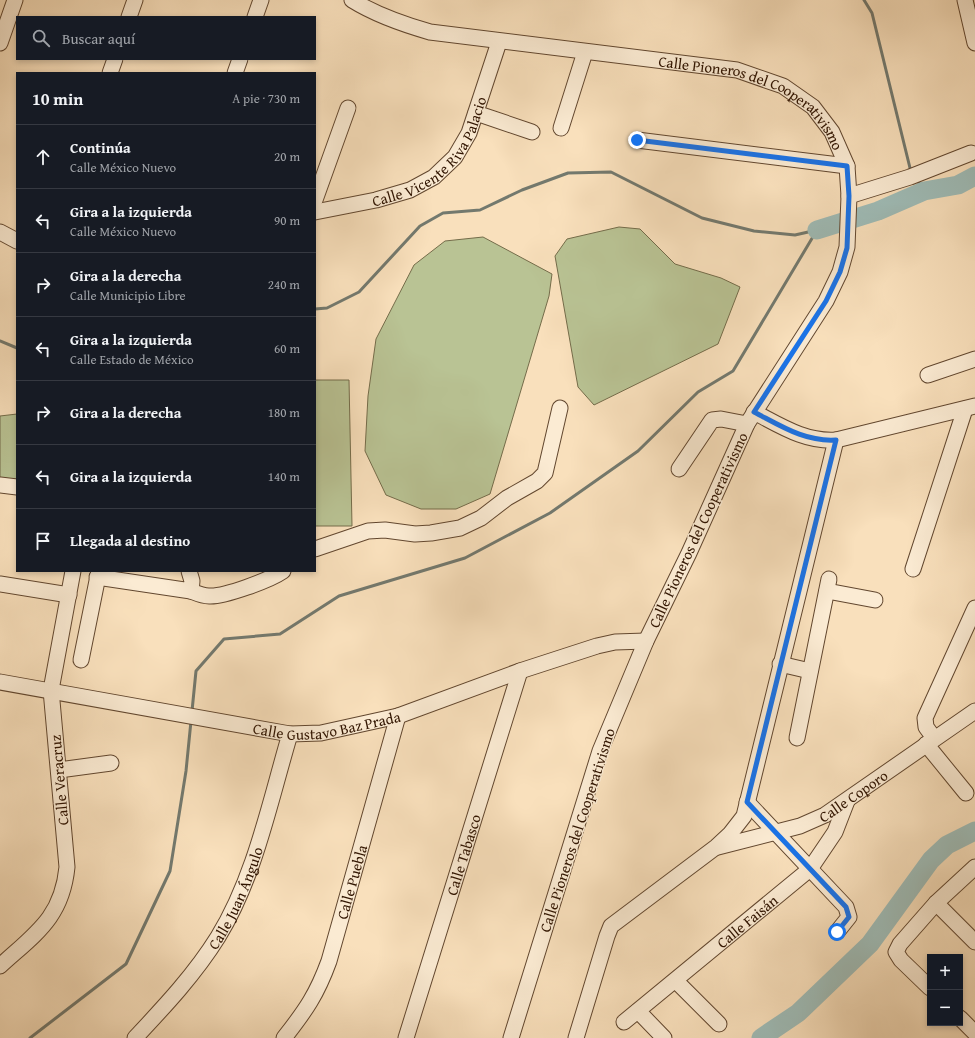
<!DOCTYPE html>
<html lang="es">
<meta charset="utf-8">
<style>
:root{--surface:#171b24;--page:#20242c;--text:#f1f3f6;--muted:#9ea1a6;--line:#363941}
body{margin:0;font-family:"Gentium Book Plus",serif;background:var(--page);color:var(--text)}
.controls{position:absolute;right:12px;bottom:12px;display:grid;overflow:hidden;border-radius:0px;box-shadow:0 2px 6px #0003}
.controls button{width:36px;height:36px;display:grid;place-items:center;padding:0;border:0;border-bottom:1px solid var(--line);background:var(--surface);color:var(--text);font:20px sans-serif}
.stop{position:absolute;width:12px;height:12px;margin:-9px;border:3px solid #1a73e8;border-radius:50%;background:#fff}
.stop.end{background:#1a73e8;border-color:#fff;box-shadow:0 1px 4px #0008}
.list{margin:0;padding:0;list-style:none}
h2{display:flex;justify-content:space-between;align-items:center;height:52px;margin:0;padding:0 16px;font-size:17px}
h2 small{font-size:13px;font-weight:400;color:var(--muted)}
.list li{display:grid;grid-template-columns:26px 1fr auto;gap:12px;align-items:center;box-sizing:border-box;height:64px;padding:0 16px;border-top:1px solid var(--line)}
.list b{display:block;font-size:15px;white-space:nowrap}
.list p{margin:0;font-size:13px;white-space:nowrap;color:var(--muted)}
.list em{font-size:13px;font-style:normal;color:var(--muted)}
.icon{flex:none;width:22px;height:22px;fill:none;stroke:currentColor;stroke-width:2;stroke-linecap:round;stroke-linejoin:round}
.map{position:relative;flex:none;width:975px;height:1038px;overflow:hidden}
.search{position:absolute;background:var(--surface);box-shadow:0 2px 6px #0003;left:16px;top:16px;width:300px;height:44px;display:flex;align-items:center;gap:10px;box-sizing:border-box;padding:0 14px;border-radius:0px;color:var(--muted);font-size:15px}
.panel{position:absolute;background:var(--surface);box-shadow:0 2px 6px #0003;left:16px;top:72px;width:300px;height:500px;border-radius:0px}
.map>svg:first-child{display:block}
.green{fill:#b9c394;stroke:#746c4a}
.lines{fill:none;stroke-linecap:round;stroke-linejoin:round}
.stream{stroke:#73796e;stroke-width:3}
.river{stroke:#9fbcb7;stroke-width:19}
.minor-casing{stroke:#62472f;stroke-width:17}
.minor{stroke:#fbebd3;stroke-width:15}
.route{stroke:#1a73e8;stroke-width:5}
.labels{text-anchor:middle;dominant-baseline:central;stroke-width:3;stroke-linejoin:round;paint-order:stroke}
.street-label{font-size:15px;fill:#301400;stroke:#fbebd3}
</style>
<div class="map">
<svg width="975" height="1038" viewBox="0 0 975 1038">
<rect width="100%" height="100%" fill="#f9e0bc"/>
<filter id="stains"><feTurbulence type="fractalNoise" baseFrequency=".005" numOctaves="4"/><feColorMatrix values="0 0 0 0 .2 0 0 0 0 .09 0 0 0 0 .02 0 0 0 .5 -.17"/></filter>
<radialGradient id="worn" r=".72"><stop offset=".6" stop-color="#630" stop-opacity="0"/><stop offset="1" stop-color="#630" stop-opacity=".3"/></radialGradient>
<path class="green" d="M619,227L640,229L675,264L721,278L740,287L718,344L594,405L578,387L555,256L567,239Z
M483,237L552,274L549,296L490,494L456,509H421L386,495L365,451L368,396L376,339L414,265L445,241Z
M315,380H349L352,526H315Z
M17,414V489L0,486V416Z"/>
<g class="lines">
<path class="stream" d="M864,0L872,13L910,168
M919,183L924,191
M315,309L327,308L359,292L420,226L443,213L480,210L522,190L568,173L611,172L702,218L754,231L795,235L817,230
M0,341L17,348
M192,711L196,671L224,639L280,634L339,596L465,558L550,513L638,451L698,392L733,371L817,230
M30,1038L126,964L170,871L186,771L191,721"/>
<path class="river" d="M817,230L878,211L924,191L958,185L975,176
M761,1038L798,1013L870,944L931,860L947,845L975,831"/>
<defs>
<g id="minor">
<path id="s1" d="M352,0C376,15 402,24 430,32L737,70L783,86L813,107L832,132L847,166L849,196L847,247L840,272L826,301L747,424L689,553L646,641L600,751L511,1038"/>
<path d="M965,0L975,43"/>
<path d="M129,17L135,0"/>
<path d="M255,17L261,0"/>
<path d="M0,43L15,0"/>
<path d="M110,73L115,59"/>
<path d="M235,73L240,59"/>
<path d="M476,113L532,132"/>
<path d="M561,128L585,52"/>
<path d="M637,140L847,166"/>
<path d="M849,196L910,177L971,153"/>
<path d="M315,200L348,108"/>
<path id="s2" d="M315,212L376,200L410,190L434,177L455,157L469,133L499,42"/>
<path d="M0,232L17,241"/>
<path d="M928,375L975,359"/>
<path d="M754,412C781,426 805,442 836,440L975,406"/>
<path d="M679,469L712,420L721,419L747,424"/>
<path d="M0,485L17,487"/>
<path d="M315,549L368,531L385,530L415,534L431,533L460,528L481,518L507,498L537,481L545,473L560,408"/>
<path d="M913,569L965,409"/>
<path d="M97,577L191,591L192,581L189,571"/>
<path d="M0,584L69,595"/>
<path d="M191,591C196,593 203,596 209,596C224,597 270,580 283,571"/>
<path d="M827,591L875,600"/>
<path d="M81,660L99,571"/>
<path d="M780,664L810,671"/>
<path id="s3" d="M0,682L290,734L321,733L398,716L520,671L597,646L615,642L646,641"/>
<path d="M797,738L829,579"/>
<path d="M934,738L926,727L925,718L975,608"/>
<path d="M926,744L966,793"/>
<path d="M59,770L111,763"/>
<path d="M747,802L846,907L849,917L837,932"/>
<path id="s4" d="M718,847L800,826L825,815L975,711"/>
<path d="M936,903L975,942"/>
<path d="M0,966C35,934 62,918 67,867L51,690L73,571"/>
<path d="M676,981L719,1024"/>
<path d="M930,988L901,960L896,952L900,944L936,903L975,867"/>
<path d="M638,1011L664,1038"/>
<path d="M960,1018L975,1033"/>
<path id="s5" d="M624,1022L810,869L835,832L847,801"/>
<path id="s6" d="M135,1038C165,1006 195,974 218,937C255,877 270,801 290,734"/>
<path id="s7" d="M284,1038C306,1010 317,994 329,961L398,716"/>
<path id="s8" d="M406,1038L520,671"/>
<path d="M576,1038L607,936L611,926L716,847L730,834L744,816L836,440"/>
</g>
</defs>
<use href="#minor" class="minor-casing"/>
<use href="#minor" class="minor"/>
</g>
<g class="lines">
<path class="route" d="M637,140L847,166L849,196L847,248L840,272L826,301L754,412C781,426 805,442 836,440L747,802L846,907L849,917L837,932"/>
</g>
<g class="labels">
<g class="street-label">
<text stroke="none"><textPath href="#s1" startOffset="422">Calle Pioneros del Cooperativismo</textPath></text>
<text stroke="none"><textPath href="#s2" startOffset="139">Calle Vicente Riva Palacio</textPath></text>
<text transform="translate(698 530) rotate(-65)">Calle Pioneros del Cooperativismo</text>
<text stroke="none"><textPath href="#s3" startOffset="332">Calle Gustavo Baz Prada</textPath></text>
<text transform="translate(59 780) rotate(-95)">Calle Veracruz</text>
<text stroke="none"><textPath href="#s4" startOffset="146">Calle Coporo</textPath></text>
<text transform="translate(577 830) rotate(-72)">Calle Pioneros del Cooperativismo</text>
<text stroke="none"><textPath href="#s8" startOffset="192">Calle Tabasco</textPath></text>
<text stroke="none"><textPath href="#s7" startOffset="172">Calle Puebla</textPath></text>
<text stroke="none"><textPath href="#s6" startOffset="174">Calle Juan Ángulo</textPath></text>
<text stroke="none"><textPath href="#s5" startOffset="159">Calle Faisán</textPath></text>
</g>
</g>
<rect width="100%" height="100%" filter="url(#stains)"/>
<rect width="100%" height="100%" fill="url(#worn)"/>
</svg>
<div class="controls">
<button>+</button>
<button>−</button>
</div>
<div class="stop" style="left:837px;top:932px"></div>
<div class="stop end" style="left:637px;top:140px"></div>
<div class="search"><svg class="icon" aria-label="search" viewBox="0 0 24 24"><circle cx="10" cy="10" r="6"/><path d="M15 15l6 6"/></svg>Buscar aquí</div>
<section class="panel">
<h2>10 min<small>A pie · 730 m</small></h2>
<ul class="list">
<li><svg class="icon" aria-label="ahead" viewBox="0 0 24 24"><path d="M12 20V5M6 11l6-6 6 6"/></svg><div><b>Continúa</b><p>Calle México Nuevo</p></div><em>20 m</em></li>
<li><svg class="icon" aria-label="left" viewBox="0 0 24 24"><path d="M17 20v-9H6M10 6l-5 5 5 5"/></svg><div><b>Gira a la izquierda</b><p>Calle México Nuevo</p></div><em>90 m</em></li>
<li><svg class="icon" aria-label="right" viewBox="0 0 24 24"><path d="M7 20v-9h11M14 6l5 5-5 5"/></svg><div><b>Gira a la derecha</b><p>Calle Municipio Libre</p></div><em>240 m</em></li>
<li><svg class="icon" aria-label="left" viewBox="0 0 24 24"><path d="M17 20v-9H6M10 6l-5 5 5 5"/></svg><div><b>Gira a la izquierda</b><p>Calle Estado de México</p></div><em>60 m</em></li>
<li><svg class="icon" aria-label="right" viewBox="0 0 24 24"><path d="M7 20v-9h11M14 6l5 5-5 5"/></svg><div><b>Gira a la derecha</b></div><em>180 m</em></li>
<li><svg class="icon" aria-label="left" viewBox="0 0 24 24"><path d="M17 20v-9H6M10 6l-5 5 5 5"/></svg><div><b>Gira a la izquierda</b></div><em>140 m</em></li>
<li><svg class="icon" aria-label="arrive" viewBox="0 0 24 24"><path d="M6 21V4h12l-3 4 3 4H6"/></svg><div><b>Llegada al destino</b></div></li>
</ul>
</section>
</div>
